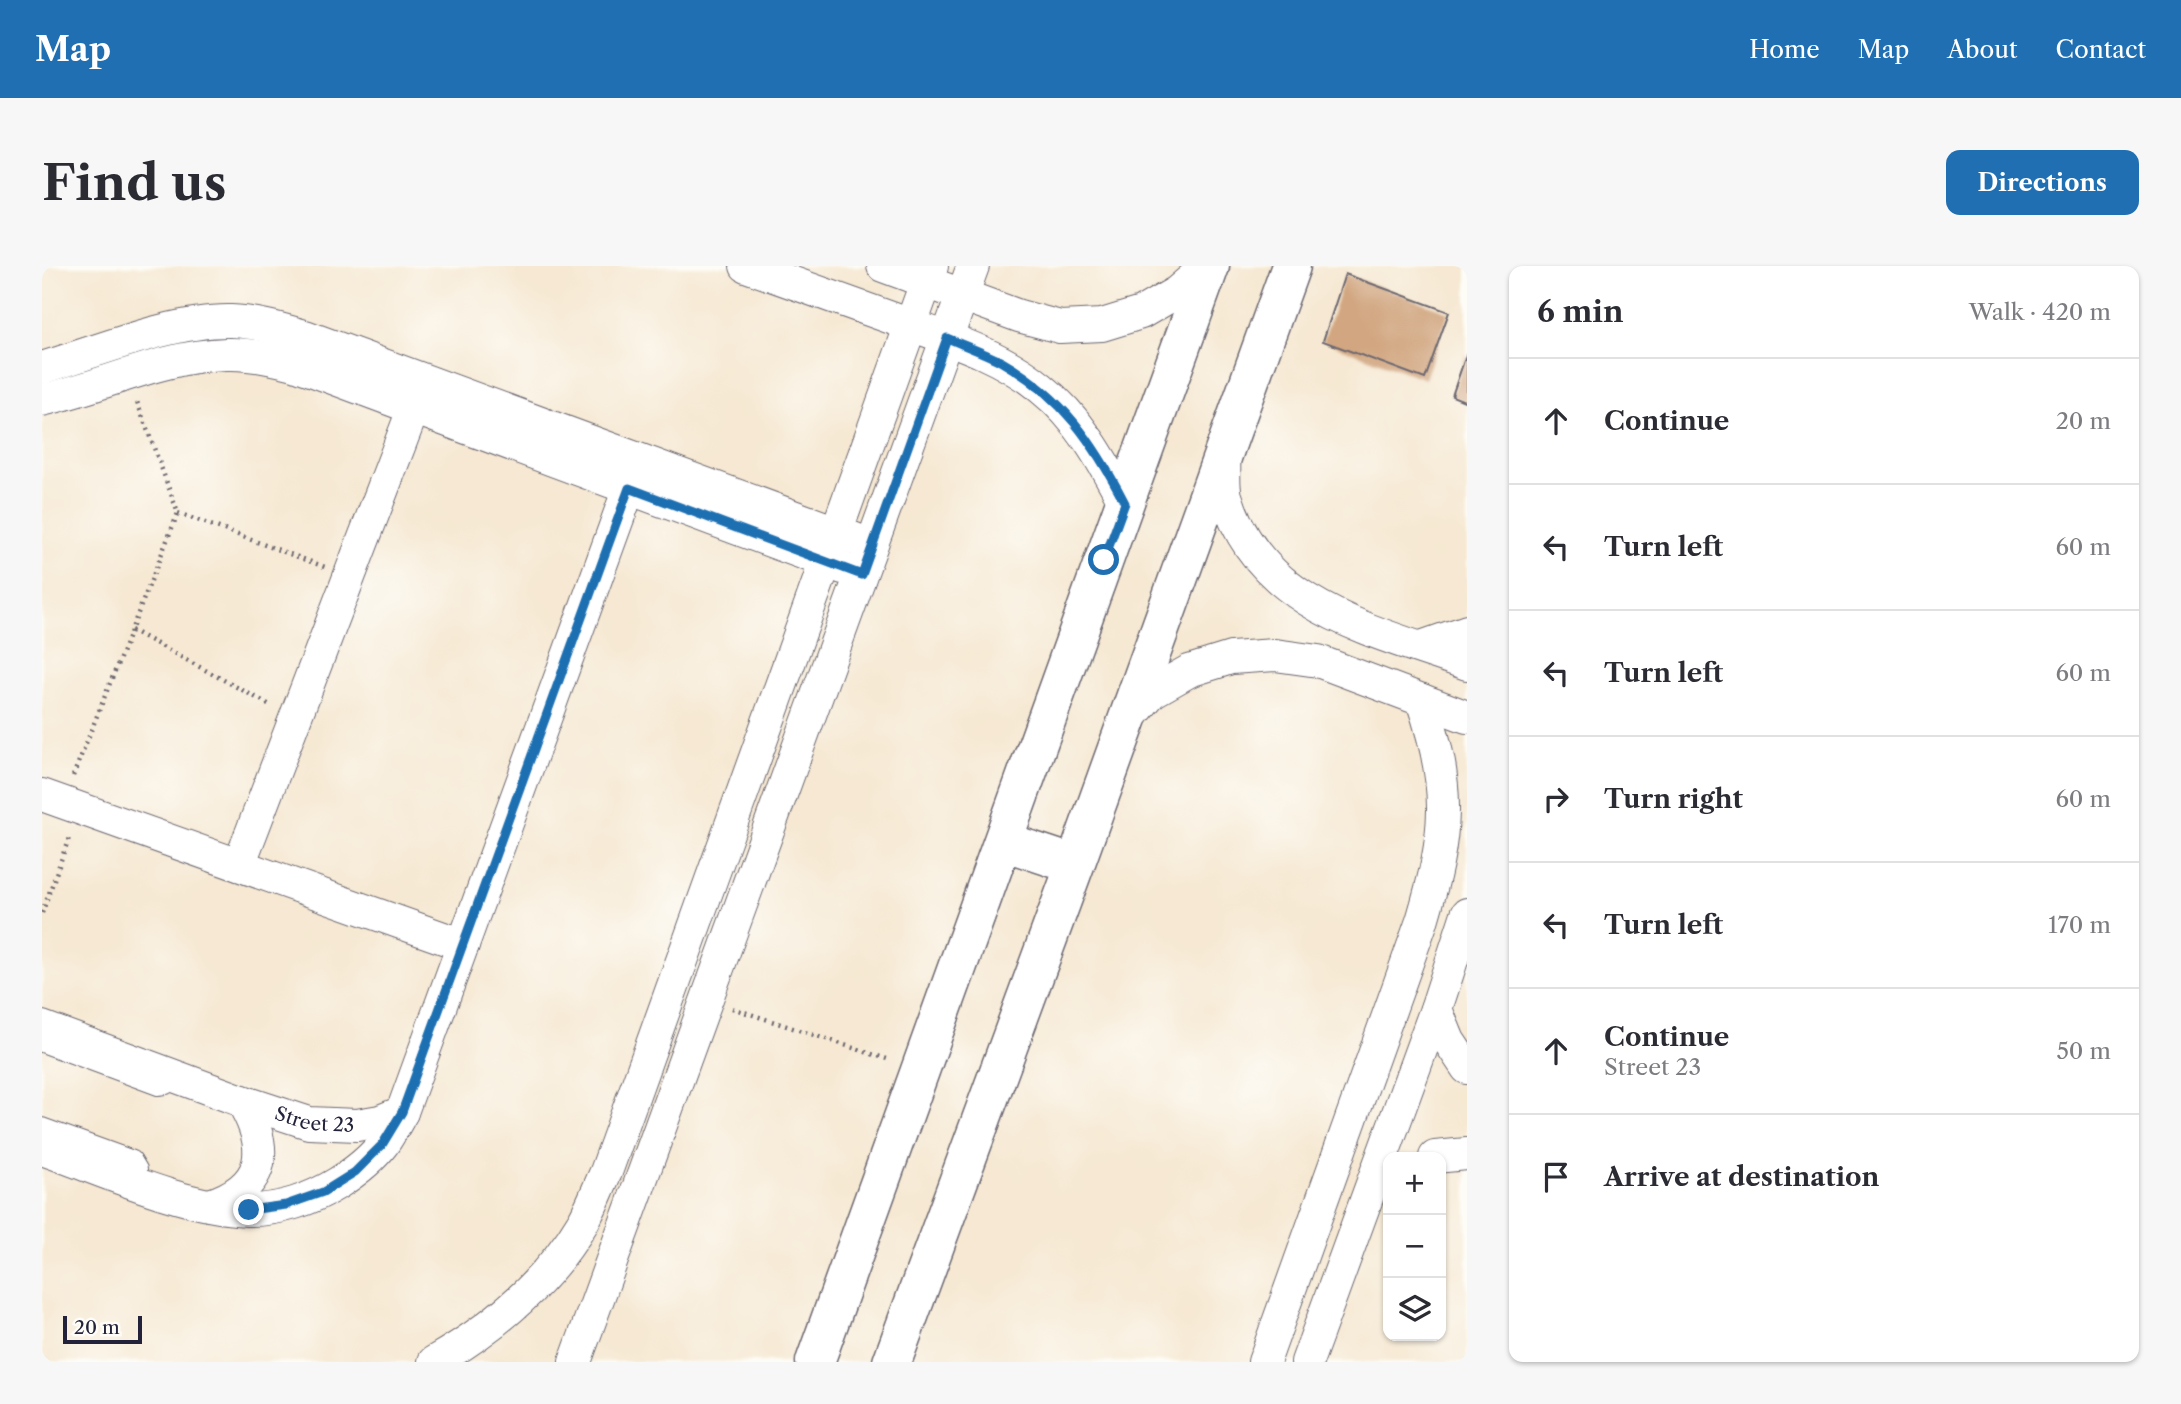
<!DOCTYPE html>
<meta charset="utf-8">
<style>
:root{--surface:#fff;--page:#f7f7f7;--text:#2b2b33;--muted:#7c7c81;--line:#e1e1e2;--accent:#1f6fb2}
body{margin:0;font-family:"Libre Caslon Text",serif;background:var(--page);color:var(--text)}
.controls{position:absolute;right:21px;bottom:21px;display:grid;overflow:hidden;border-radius:14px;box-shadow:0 2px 5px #0004}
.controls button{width:63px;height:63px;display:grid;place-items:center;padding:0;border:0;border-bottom:2px solid var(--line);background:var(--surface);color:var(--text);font:35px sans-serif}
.scale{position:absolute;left:21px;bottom:18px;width:79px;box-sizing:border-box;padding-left:7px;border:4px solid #22223b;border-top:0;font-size:19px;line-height:24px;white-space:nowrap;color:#22223b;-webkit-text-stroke:5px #fdfcf7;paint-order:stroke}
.stop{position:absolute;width:21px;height:21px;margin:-16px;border:5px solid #1f6fb2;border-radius:50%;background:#fff}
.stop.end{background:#1f6fb2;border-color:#fff;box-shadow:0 2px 7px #0008}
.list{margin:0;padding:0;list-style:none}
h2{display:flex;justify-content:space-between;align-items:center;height:91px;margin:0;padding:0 28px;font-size:30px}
h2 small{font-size:23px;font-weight:400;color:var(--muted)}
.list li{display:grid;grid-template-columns:46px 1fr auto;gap:21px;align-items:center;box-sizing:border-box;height:126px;padding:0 28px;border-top:2px solid var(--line)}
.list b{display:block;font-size:26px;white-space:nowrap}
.list p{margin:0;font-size:23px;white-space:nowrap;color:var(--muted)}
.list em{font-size:23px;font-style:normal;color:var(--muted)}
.icon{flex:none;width:38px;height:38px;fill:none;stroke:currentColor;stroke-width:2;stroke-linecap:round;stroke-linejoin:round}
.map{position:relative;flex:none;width:1425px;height:1096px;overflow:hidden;border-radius:14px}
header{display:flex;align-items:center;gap:42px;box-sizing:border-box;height:98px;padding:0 35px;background:var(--accent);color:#fff}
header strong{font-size:33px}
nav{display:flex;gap:38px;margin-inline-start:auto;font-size:24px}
.intro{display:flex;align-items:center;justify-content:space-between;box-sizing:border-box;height:168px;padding:0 42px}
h1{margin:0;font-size:49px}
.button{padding:18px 32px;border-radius:14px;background:var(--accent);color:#fff;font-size:24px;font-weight:700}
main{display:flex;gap:42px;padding:0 42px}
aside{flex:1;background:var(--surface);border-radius:14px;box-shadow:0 2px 5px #0004}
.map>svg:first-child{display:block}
.building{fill:#d1a680}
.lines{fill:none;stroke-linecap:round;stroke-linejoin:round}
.lane-casing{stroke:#6c6770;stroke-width:18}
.street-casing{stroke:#6c6770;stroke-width:34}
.secondary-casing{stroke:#6c6770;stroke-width:41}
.path{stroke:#6c6770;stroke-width:4.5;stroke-dasharray:2 5;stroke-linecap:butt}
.lane{stroke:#fff;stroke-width:16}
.street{stroke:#fff;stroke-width:32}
.secondary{stroke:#fff;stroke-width:38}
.route{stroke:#1f6fb2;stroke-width:9}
.labels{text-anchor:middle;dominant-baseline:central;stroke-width:6;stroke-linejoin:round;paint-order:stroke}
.street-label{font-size:19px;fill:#22223b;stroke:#fdfcf7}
</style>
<header>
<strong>Map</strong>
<nav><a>Home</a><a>Map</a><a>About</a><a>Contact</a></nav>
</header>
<div class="intro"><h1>Find us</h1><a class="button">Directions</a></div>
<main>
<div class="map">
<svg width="1425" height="1096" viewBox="0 0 1425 1096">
<rect width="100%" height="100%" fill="#fdfcf7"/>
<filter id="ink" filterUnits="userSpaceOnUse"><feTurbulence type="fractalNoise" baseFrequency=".0143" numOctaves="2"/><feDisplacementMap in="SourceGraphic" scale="14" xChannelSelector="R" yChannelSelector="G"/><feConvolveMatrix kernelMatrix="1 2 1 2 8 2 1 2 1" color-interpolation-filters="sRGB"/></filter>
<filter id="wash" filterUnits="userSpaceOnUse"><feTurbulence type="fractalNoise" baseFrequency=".00686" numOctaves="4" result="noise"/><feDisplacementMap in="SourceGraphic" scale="28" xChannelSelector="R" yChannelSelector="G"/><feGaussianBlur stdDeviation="1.57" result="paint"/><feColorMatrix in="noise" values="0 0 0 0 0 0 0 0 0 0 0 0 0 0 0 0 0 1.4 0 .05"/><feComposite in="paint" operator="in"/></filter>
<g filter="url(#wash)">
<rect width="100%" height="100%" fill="#f6e8d2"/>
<g id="blocks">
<path class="building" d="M1303,8L1407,46L1383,113L1281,75Z
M1425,86V136L1410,130Z"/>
</g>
</g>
<g filter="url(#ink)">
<use href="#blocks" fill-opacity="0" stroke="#6c6770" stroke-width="2"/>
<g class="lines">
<defs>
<path id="lane" d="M0,778L116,821L124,820L130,816
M0,860L91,893L97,903L94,916"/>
<g id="street">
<path d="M704,0C754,18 804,36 855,54C904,72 958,88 999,122C1037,152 1061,195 1083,237"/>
<path d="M841,0L977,50L1018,61L1060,59L1099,47L1135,26L1165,0"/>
<path d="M0,102C57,85 130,54 189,55C214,56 239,63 263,70L813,273"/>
<path d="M0,134C62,120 120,90 184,88C207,87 230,92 253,98L801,302"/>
<path d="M1182,193C1183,204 1181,219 1184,230C1217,341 1330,364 1425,398"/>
<path d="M1379,381L1425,365"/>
<path d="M1088,452L1110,426L1147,405L1189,392L1233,389L1276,395L1425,451"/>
<path d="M0,529L421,679"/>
<path d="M197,599L379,123"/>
<path d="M1394,743L1407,775L1425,802"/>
<path id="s1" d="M0,761L200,835L267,857L315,859L338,855L360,846"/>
<path d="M0,883C63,905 139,941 205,944C237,945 270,933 296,917C313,906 329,894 341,878C348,868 354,857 360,846L587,222"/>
<path d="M1393,891L1425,888"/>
<path d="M168,939C225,920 228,883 200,835"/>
<path d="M392,1096C453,1061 505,1017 541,956C550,940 556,923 564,906L890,0"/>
<path d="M533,1096L931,0"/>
<path d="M1222,1096L1380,655C1406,567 1410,523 1380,434"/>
<path d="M1265,1096L1394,743L1425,648"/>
</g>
<path id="secondary" d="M961,575L1033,599
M773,1096L1168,0
M850,1096L1033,599L1249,0"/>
</defs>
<use href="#lane" class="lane-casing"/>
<use href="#street" class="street-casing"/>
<use href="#secondary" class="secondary-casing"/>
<path class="path" d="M136,247L283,301
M89,364L228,439
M31,510L136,247L94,133
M0,647L28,569
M690,742L848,794"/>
<use href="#lane" class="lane"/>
<use href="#street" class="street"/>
<use href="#secondary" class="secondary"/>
</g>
</g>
<g class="lines" filter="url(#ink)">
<path class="route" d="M207,944L244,939L281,926L313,906L340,879L360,846L587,222L820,309L905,72C923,80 943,87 960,96C1021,131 1052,177 1083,237L1062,294"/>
</g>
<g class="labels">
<g class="street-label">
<text stroke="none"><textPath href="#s1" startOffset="289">Street 23</textPath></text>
</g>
</g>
</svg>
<div class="controls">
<button>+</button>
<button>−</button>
<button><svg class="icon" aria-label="layers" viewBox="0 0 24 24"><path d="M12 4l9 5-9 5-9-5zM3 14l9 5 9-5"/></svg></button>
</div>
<div class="scale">20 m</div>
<div class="stop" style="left:1062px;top:294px"></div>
<div class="stop end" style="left:207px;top:944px"></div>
</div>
<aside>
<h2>6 min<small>Walk · 420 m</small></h2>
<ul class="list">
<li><svg class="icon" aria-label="ahead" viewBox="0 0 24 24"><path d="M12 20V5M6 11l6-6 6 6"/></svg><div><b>Continue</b></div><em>20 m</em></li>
<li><svg class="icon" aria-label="left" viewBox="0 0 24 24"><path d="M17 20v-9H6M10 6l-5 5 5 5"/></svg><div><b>Turn left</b></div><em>60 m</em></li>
<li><svg class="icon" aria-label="left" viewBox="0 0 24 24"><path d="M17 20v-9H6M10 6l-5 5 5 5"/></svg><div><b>Turn left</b></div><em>60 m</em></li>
<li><svg class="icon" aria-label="right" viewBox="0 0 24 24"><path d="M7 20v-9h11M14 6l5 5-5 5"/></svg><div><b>Turn right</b></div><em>60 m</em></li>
<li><svg class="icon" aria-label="left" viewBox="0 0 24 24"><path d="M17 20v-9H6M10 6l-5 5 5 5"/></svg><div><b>Turn left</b></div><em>170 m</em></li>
<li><svg class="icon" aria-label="ahead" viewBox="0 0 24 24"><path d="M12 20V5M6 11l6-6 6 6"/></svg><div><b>Continue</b><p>Street 23</p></div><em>50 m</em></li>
<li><svg class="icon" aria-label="arrive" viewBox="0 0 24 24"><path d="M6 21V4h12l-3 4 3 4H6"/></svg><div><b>Arrive at destination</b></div></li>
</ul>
</aside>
</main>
